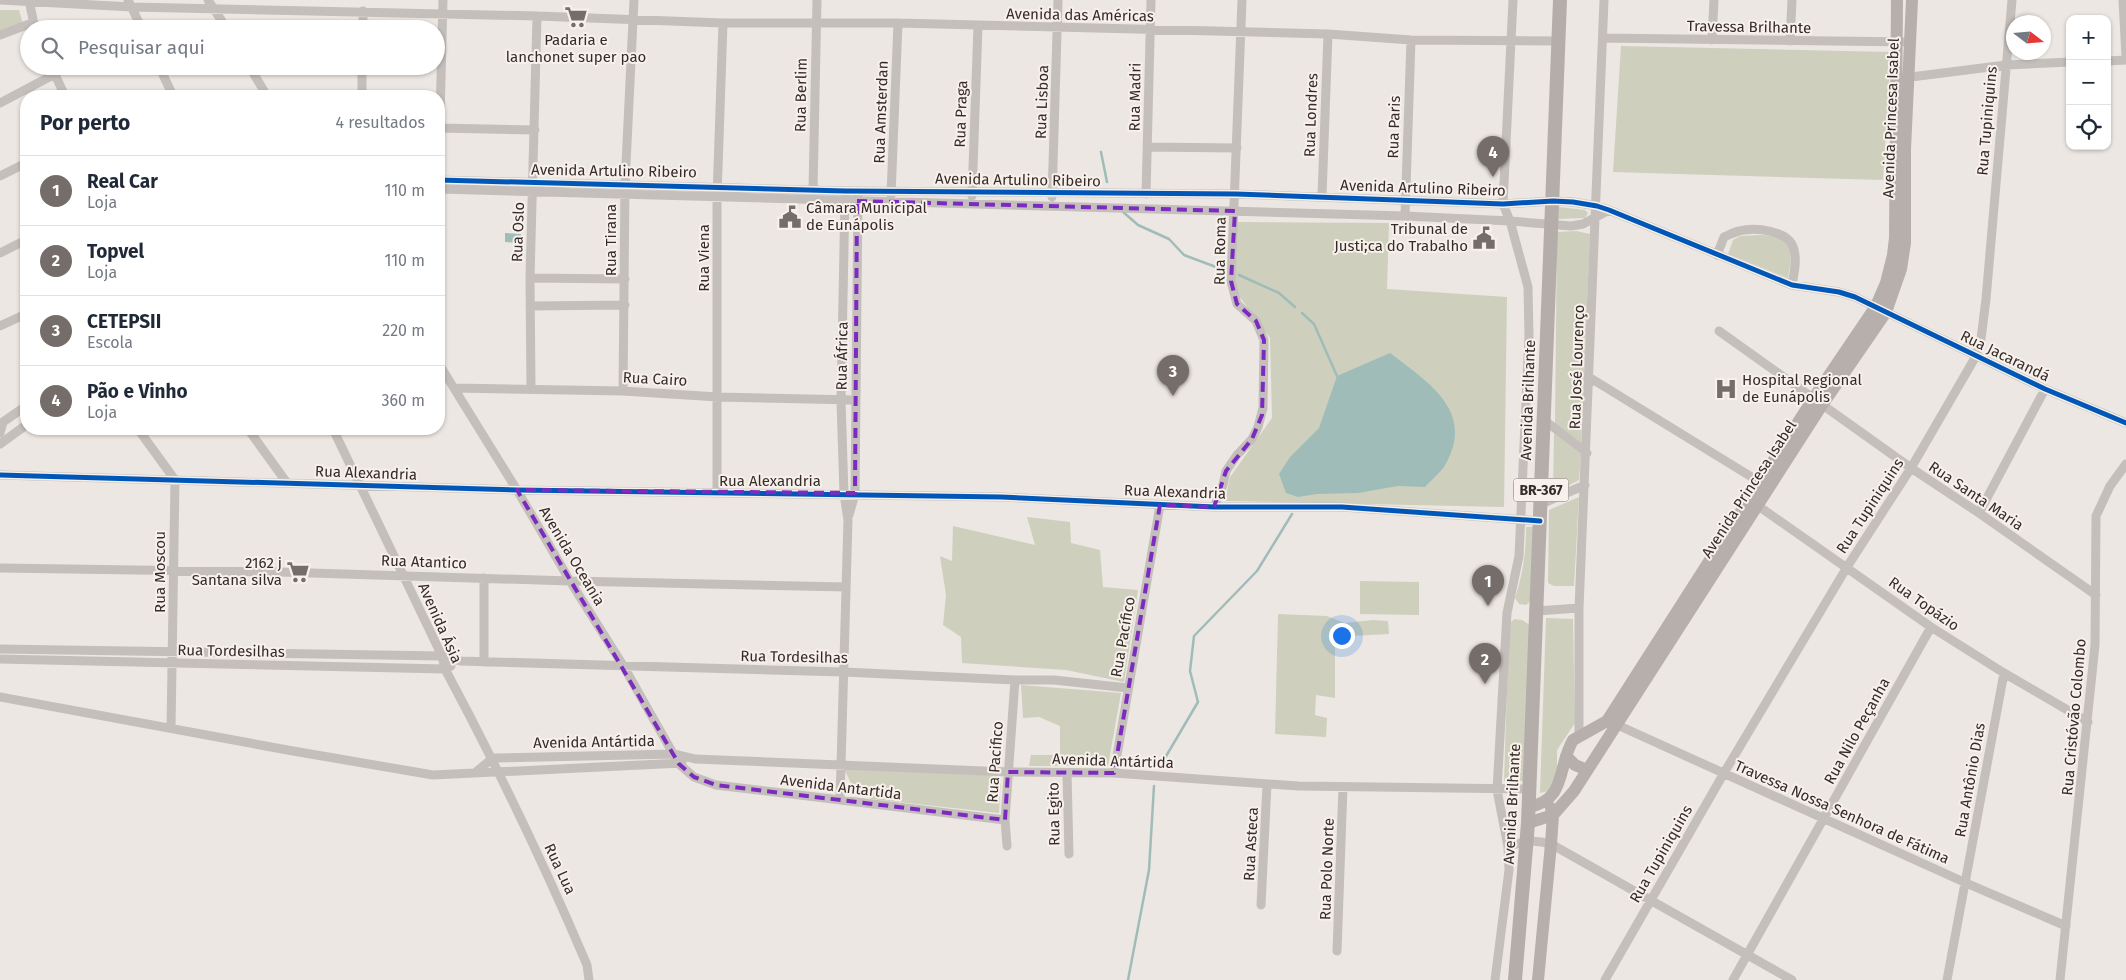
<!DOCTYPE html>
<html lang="pt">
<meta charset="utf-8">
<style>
:root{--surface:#fff;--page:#f6f6f7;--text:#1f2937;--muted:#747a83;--line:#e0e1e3;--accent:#756d6a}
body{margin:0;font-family:"Fira Sans",sans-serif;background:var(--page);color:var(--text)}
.controls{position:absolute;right:15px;top:15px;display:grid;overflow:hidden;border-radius:10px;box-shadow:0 1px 4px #0004}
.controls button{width:45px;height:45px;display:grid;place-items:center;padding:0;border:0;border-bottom:1px solid var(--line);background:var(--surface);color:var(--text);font:25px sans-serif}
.compass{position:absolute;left:2006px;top:15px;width:45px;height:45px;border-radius:50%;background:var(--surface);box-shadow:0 1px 4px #0004;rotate:106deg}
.you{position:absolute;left:1341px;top:635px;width:18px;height:18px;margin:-12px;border:4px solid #fff;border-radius:50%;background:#1a73e8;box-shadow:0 0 0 8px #1a73e833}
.badge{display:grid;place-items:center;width:32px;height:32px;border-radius:50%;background:var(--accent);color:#fff;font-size:16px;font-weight:700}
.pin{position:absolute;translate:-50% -41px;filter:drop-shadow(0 1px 2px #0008)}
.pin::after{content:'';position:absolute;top:26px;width:18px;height:15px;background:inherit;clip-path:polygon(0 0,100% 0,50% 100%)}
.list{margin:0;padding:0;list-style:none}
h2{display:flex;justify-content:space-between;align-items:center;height:65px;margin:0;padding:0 20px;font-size:21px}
h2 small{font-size:16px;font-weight:400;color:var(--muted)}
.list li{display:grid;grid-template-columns:32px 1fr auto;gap:15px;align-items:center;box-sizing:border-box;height:70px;padding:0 20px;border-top:1px solid var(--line)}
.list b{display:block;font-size:19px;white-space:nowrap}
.list p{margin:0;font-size:16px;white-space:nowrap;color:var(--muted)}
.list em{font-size:16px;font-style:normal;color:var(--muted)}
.icon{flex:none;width:28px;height:28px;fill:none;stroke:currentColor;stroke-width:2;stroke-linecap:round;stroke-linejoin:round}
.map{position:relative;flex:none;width:2126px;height:980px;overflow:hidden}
.search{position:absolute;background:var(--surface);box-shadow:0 1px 4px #0004;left:20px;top:20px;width:425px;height:55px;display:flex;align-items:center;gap:12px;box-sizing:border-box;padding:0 18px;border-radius:28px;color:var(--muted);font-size:19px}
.panel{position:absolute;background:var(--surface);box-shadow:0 1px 4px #0004;left:20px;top:90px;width:425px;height:345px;border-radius:20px}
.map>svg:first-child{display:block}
.green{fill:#ced0bd}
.water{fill:#a0bcb9}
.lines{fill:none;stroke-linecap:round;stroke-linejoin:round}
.stream{stroke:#a0bcb9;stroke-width:2.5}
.street{stroke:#c5bfbb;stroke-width:9}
.secondary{stroke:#b6afab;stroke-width:12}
.primary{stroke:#b4adaa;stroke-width:14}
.cycleway-casing{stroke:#f8f0ea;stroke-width:8}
.cycleway{stroke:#0057b8;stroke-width:5}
.marked{fill:none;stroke:#7b2cbf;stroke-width:4;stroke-dasharray:10 6;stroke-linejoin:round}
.labels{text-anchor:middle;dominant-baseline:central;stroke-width:4;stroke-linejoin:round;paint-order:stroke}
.shield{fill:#f8f0ea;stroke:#706763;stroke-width:1}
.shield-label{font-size:14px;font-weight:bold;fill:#352c29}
.street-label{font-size:15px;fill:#352c29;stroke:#f8f0ea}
.poi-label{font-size:15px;fill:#352c29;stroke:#f8f0ea;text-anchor:start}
</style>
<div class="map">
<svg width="2126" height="980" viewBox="0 0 2126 980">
<rect width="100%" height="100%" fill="#ece7e2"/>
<path class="green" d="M0,10H19L23,24L0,33Z
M1621,46L1891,52L1883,180L1613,172Z
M1559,207L1585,210L1588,213L1585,218L1558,219Z
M1237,222L1389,223L1387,289L1507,297L1504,507L1225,501L1230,477L1272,418L1270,338L1231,285Z
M1576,231L1590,234L1581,444L1555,424L1557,232Z
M1761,235C1793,236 1793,251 1788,278L1728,254L1733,240L1740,236Z
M1554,433L1581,454L1579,480L1553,494Z
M1579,497L1574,586H1554L1548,583L1549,510Z
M1027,517L1070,522L1071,543L1100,550L1103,587L1138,590L1124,682L1066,670L962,663L961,637L943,625L946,595L940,556L952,561L953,526L1035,545Z
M1526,527H1535L1531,601L1526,605L1519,604L1515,598C1523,574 1526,552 1526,527Z
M1360,581L1419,582V615L1360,614Z
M1278,614L1327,616L1345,623L1373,620L1388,621L1389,634L1350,636L1335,646V698L1316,695L1315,715L1327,718L1326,737L1275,734Z
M1546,618L1573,619L1575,723L1557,750V771L1552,790L1540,793Z
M1514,619L1522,620L1530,625L1523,781H1504L1509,625Z
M1021,685L1121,693L1108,766H1029L1031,755H1060V726L1039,717L1023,718Z
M856,767L1001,776L999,813L871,799L851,783L844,769Z"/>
<path class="water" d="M505,233L521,234V243L505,242Z
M1390,353C1429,383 1477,412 1444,467C1439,474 1431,480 1425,487L1398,486L1358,493L1317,494L1298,497L1286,493L1279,474L1290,457L1319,428L1337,376Z"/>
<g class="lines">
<path class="stream" d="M1101,152L1107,182
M1122,211L1138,225L1169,239L1184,255L1224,270
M1239,275L1279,293L1295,307
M1302,313L1314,324L1337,376
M1162,763L1198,702L1190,671L1194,636L1257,571L1292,514
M1128,980L1149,870L1154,786"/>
<path class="street" d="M0,0L132,7L537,16L723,23H898L1328,34L1411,40L1559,41
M29,0L35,29
M128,0L142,29
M208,0L227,29
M2123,0L2126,57
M363,29V11
M0,35L32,23
M1603,38L1909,42
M1712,40L1714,0
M1790,41L1792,0
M2107,61L2126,60
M51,66L65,96
M159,66L173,96
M249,66L267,96
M1903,78L2006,65L2070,62
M362,96V66
M0,103L55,74
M439,128L535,130
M1147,147L1237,148
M439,157L443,0
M0,176L26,163
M439,180L845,191L1236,194L1503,204L1553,201L1573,202L1597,206L1609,210L1792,285L1839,292L1855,297L2045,389L2126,423
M439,189L1405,216L1510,221L1571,226L1583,224L1609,210
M813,190L817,0
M1146,194L1151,0
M891,195L898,23
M972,196L978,26
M1322,196L1328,34
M1052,197L1058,0
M1405,216L1411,40
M0,253L26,240
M1717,255L1724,237C1729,235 1734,232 1739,231C1755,227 1790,230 1794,250C1797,261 1794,274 1792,285
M530,278L625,279
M530,306L625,305
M0,326L26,314
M1719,331L1911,468L1979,513L2096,595
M439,364L517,490L570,581L624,667L679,764L694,777L716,785L1005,820
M1590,383L1592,379L1763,484
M454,388L623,391L718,397L855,400
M531,388L530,278L537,16
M623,391L625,184L634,0
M1544,420L1587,453
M138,429L175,480L171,728
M248,429L287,483
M333,429L442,656L445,669C497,766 544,864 587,965L589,980
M0,433L3,422L26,406
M0,444L26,425
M0,475L517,490L1001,497L1214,507H1342L1540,521
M717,493V197L723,23
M1754,503L1931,627L2004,673L2088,722
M1541,504L1585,485
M1214,507L1223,485L1226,471L1237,455L1252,439L1258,427L1263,408L1264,340L1256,321L1237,304L1231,281L1242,0
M1979,513L2045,389
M849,515L855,494L858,196
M0,568L280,572L570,581L846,587
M1537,611L1579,608
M0,649L442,656L460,661L844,672L1015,680H1054L1128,688
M0,659L445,669L451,666
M484,662V578
M0,697L293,751L433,775L682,763
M1613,723L1966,883L2066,926
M1579,735V608L1604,0
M476,772L493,758L675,754L695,759L1008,772L1114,773L1298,786L1529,789
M1067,773L1069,854
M1114,773L1160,505
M840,800L848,520L844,494L841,401L845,196
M1007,846L1005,820L1015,680
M1508,847C1524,841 1534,839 1551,844L1792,980
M1261,905L1267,784
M1337,951L1343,787
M1495,980L1509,870L1508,847L1497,790L1507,613L1519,556L1529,336L1528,287L1510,221L1503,204L1513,0
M1605,980L1724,773L1847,567L1911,468L1976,356L1981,339L1986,299L2012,0
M1733,980L1931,627
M1947,980L2004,673
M2060,980L2095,645L2096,516L2110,486L2126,464"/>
<path class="secondary" d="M1566,756L1575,765L1587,770
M1528,807C1567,801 1557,767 1573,740L1607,721L1813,399L1876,306L1886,283L1893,255L1895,238L1897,0
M1528,823L1553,815L1574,791L1822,405L1886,312L1901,269L1905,243V149L1912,0
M1538,980L1551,844L1553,815L1551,808"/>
<path class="primary" d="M1515,980L1528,823L1560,0"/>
<defs>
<path id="cycleway" d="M439,180L845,191L1236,194L1503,204L1553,201L1573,202L1597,206L1609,210L1792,285L1839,292L1855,297L2045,389L2126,423
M0,475L517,490L1001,497L1214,507H1342L1540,521"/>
</defs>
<use href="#cycleway" class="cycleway-casing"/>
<use href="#cycleway" class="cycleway"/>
</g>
<path class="marked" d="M857,201L1235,211L1231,281L1237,304L1256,321L1264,340L1262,415L1252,439L1226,471L1214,507L1160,505L1114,773L1008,772L1005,820L716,785L694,777L679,764L517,490L855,493Z"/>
<defs>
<symbol id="supermarket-bare" viewBox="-9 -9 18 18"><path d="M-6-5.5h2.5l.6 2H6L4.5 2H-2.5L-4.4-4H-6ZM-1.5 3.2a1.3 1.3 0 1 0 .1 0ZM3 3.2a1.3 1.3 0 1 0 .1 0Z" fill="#756d6a" stroke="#f8f0ea" stroke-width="2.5" paint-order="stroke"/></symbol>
<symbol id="civic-bare" viewBox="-9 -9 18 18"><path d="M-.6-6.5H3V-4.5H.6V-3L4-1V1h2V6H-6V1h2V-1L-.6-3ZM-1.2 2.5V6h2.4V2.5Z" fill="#756d6a" stroke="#f8f0ea" stroke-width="2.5" paint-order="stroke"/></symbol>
<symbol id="hospital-bare" viewBox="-9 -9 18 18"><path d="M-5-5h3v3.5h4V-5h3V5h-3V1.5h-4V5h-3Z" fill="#756d6a" stroke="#f8f0ea" stroke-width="2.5" paint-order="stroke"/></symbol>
</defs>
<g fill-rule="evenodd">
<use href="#supermarket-bare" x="560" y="1" width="32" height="32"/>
<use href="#civic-bare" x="774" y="201" width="32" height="32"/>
<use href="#civic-bare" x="1468" y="222" width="32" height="32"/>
<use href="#hospital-bare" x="1710" y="373" width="32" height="32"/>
<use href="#supermarket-bare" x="282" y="556" width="32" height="32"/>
</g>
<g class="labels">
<rect class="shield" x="1513.5" y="478.5" width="55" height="23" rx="4"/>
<g class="shield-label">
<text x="1541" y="490">BR-367</text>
</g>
<g class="street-label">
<text transform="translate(1080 15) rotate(1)">Avenida das Américas</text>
<text transform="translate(1749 27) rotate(1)">Travessa Brilhante</text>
<text transform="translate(801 95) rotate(-89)">Rua Berlim</text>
<text transform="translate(1135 97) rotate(-89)">Rua Madri</text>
<text transform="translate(1042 102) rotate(-88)">Rua Lisboa</text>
<text transform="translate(881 112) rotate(-88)">Rua Amsterdan</text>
<text transform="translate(961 114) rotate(-88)">Rua Praga</text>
<text transform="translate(1311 115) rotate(-88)">Rua Londres</text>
<text transform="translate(1891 118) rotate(-88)">Avenida Princesa Isabel</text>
<text transform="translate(1987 121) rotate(-85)">Rua Tupiniquins</text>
<text transform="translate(1394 127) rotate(-88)">Rua Paris</text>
<text transform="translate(614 171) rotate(1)">Avenida Artulino Ribeiro</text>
<text transform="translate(1018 180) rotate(1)">Avenida Artulino Ribeiro</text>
<text transform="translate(1423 188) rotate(2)">Avenida Artulino Ribeiro</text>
<text transform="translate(518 232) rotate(-88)">Rua Oslo</text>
<text transform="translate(611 240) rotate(-90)">Rua Tirana</text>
<text transform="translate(1220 251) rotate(-89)">Rua Roma</text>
<text transform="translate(704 258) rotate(-90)">Rua Viena</text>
<text transform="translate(842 356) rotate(-89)">Rua África</text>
<text transform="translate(2005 356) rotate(26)">Rua Jacarandá</text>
<text transform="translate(1577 367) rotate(-88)">Rua José Lourenço</text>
<text transform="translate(655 379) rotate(3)">Rua Cairo</text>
<text transform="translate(1528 400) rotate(-88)">Avenida Brilhante</text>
<text transform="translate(366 473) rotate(2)">Rua Alexandria</text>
<text x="770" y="481">Rua Alexandria</text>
<text transform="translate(1749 489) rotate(-57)">Avenida Princesa Isabel</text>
<text transform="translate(1175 492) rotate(2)">Rua Alexandria</text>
<text transform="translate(1976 496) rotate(34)">Rua Santa Maria</text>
<text transform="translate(1870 506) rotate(-57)">Rua Tupiniquins</text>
<text transform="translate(572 556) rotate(59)">Avenida Oceania</text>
<text transform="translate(424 562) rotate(2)">Rua Atantico</text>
<text transform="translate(160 572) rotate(-90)">Rua Moscou</text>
<text transform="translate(1924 604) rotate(35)">Rua Topázio</text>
<text transform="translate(440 623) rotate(66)">Avenida Ásia</text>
<text transform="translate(1123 637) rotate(-80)">Rua Pacífico</text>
<text transform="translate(231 651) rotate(1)">Rua Tordesilhas</text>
<text transform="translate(794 657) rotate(1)">Rua Tordesilhas</text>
<text transform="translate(2074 717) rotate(-85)">Rua Cristóvão Colombo</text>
<text transform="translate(1857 731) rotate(-61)">Rua Nilo Peçanha</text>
<text transform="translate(594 742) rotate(-1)">Avenida Antártida</text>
<text transform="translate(1113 761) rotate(2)">Avenida Antártida</text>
<text transform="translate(995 762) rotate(-86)">Rua Pacifico</text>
<text transform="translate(1970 780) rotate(-80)">Rua Antônio Dias</text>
<text transform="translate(841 787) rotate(7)">Avenida Antartida</text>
<text transform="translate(1512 804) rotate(-87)">Avenida Brilhante</text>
<text transform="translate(1842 812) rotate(24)">Travessa Nossa Senhora de Fátima</text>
<text transform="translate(1054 814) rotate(-91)">Rua Egito</text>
<text transform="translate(1251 844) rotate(-87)">Rua Asteca</text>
<text transform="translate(1661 854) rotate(-60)">Rua Tupiniquins</text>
<text transform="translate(560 869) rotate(65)">Rua Lua</text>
<text transform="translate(1327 869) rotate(-88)">Rua Polo Norte</text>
</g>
<g class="poi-label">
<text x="576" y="40" text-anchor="middle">Padaria e<tspan x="576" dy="17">lanchonet super pao</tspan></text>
<text x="806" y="208">Câmara Municipal<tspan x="806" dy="17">de Eunápolis</tspan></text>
<text x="1468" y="229" text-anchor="end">Tribunal de<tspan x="1468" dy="17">Justi;ca do Trabalho</tspan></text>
<text x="1742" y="380">Hospital Regional<tspan x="1742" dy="17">de Eunápolis</tspan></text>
<text x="282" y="563" text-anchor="end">2162 j<tspan x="282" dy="17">Santana silva</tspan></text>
</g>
</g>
</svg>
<div class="controls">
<button>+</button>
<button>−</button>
<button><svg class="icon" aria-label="locate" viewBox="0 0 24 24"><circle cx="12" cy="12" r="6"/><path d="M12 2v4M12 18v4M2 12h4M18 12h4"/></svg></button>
</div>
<svg class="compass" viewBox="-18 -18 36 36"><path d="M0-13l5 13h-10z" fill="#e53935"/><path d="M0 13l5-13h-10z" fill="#747a83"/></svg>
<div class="you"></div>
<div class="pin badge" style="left:1488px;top:606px">1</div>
<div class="pin badge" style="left:1485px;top:684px">2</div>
<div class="pin badge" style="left:1173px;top:396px">3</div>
<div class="pin badge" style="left:1493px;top:177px">4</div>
<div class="search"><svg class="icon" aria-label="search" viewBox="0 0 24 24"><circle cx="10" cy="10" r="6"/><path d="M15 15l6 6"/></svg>Pesquisar aqui</div>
<section class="panel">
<h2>Por perto<small>4 resultados</small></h2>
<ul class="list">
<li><span class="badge">1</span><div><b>Real Car</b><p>Loja</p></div><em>110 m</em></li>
<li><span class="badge">2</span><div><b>Topvel</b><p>Loja</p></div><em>110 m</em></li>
<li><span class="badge">3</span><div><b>CETEPSII</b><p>Escola</p></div><em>220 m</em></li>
<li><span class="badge">4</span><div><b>Pão e Vinho</b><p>Loja</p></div><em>360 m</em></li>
</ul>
</section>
</div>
